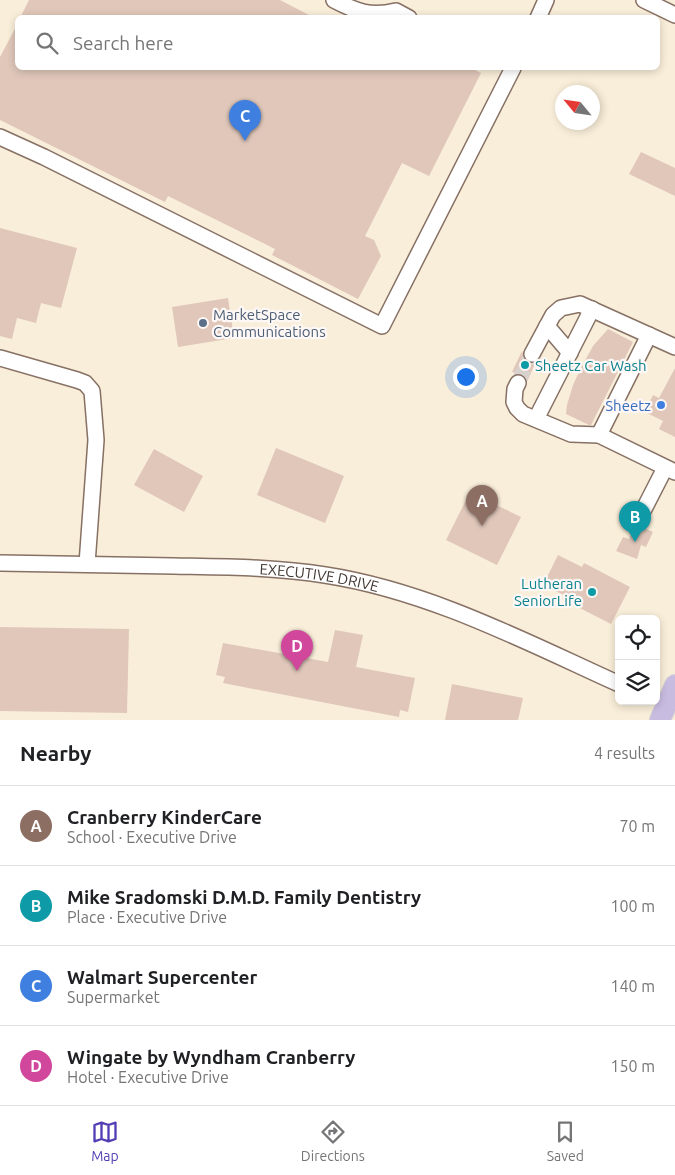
<!DOCTYPE html>
<meta charset="utf-8">
<style>
:root{--surface:#fff;--page:#f6f6f6;--text:#202124;--muted:#757577;--line:#e0e0e0;--accent:#533db5}
body{margin:0;font-family:Ubuntu,sans-serif;background:var(--page);color:var(--text)}
.controls{position:absolute;right:15px;bottom:15px;display:grid;overflow:hidden;border-radius:8px;box-shadow:0 2px 8px #0003}
.controls button{width:45px;height:45px;display:grid;place-items:center;padding:0;border:0;border-bottom:1px solid var(--line);background:var(--surface);color:var(--text);font:25px sans-serif}
.compass{position:absolute;left:555px;top:85px;width:45px;height:45px;border-radius:50%;background:var(--surface);box-shadow:0 2px 8px #0003;rotate:299deg}
.you{position:absolute;left:465px;top:376px;width:18px;height:18px;margin:-12px;border:4px solid #fff;border-radius:50%;background:#1a73e8;box-shadow:0 0 0 8px #1a73e833}
.badge{display:grid;place-items:center;width:32px;height:32px;border-radius:50%;background:var(--accent);color:#fff;font-size:16px;font-weight:700}
.pin{position:absolute;translate:-50% -41px;filter:drop-shadow(0 1px 2px #0008)}
.pin::after{content:'';position:absolute;top:26px;width:18px;height:15px;background:inherit;clip-path:polygon(0 0,100% 0,50% 100%)}
.list{margin:0;padding:0;list-style:none}
h2{display:flex;justify-content:space-between;align-items:center;height:65px;margin:0;padding:0 20px;font-size:21px}
h2 small{font-size:16px;font-weight:400;color:var(--muted)}
.list li{display:grid;grid-template-columns:32px 1fr auto;gap:15px;align-items:center;box-sizing:border-box;height:80px;padding:0 20px;border-top:1px solid var(--line)}
.list b{display:block;font-size:19px;white-space:nowrap}
.list p{margin:0;font-size:16px;white-space:nowrap;color:var(--muted)}
.list em{font-size:16px;font-style:normal;color:var(--muted)}
.icon{flex:none;width:28px;height:28px;fill:none;stroke:currentColor;stroke-width:2;stroke-linecap:round;stroke-linejoin:round}
.map{position:relative;flex:none;width:675px;height:720px;overflow:hidden}
.search{position:absolute;background:var(--surface);box-shadow:0 2px 8px #0003;left:15px;right:15px;top:15px;height:55px;display:flex;align-items:center;gap:12px;box-sizing:border-box;padding:0 18px;border-radius:8px;color:var(--muted);font-size:19px}
.sheet{height:385px;background:var(--surface)}
nav{display:flex;justify-content:space-around;align-items:center;box-sizing:border-box;height:70px;border-top:1px solid var(--line);background:var(--surface);font-size:14px;color:var(--muted)}
nav a{display:grid;justify-items:center;gap:2px}
nav .on{color:var(--accent)}
.map>svg:first-child{display:block}
.commercial{fill:#f9eed9;fill-rule:evenodd}
.building{fill:#e0c7ba}
.lines{fill:none;stroke-linecap:round;stroke-linejoin:round}
.minor-tunnel{stroke:#d8d2ce;stroke-width:15;stroke-dasharray:15 8;stroke-linecap:butt}
.minor-casing{stroke:#877064;stroke-width:18}
.major-casing{stroke:#d6d3d2;stroke-width:22}
.minor{stroke:#fff;stroke-width:15}
.major{stroke:#c9bce1;stroke-width:20}
.service-dot{fill:#5c6f8a;stroke:#fdf8f5;stroke-width:2}
.culture-dot{fill:#0f9aa8;stroke:#fdf8f5;stroke-width:2}
.shop-dot{fill:#3f7fe0;stroke:#fdf8f5;stroke-width:2}
.labels{text-anchor:middle;dominant-baseline:central;stroke-width:4.5;stroke-linejoin:round;paint-order:stroke}
.service-label{font-size:15px;fill:#4e5e75;stroke:#fdf8f5;text-anchor:start}
.culture-label{font-size:15px;fill:#0d838f;stroke:#fdf8f5;text-anchor:start}
.shop-label{font-size:15px;fill:#366cbe;stroke:#fdf8f5;text-anchor:end}
.street-label{font-size:15px;fill:#433934;stroke:#fdf8f5}
</style>
<div class="map">
<svg width="675" height="720" viewBox="0 0 675 720">
<rect width="100%" height="100%" fill="#fdf8f5"/>
<path class="commercial" d="M0,0H675V720H0ZM18,18H658V68H18ZM562,92H592V122H562ZM619,619H656V701H619Z"/>
<path class="building" d="M29,0H280L315,18H20Z
M18,23V68H471L481,73L429,176L402,163L365,236L374,240L381,256L358,299L272,255L275,249L168,196L165,202L0,120V57Z
M641,152L675,168V196L629,174Z
M0,228L77,248L61,308L41,303L36,323L17,318L12,339L0,336Z
M228,298L234,338L178,347L172,307Z
M608,329L633,342L591,425H589L566,414L567,405L573,385L581,368L593,346Z
M522,351L524,358L527,362H536L527,381L523,375L512,372Z
M675,368V437L659,429L663,421L645,412L653,395L659,398Z
M276,448L344,476L325,523L257,495Z
M154,449L203,476L184,512L134,485Z
M470,492L521,517L497,565L446,540Z
M636,524L653,532L646,547L641,545L637,559L616,551L623,537L629,539Z
M558,555L582,567L584,563L630,587L611,624L566,601L568,597L543,585Z
M0,627L129,629L127,713L0,711Z
M335,630L363,635L356,667L415,678L408,712L400,710L399,717L223,683L225,677L216,675L223,643L328,662Z
M452,684L523,698L518,720H445Z"/>
<g class="lines">
<path class="minor-tunnel" d="M518,383L532,354"/>
<defs>
<g id="minor">
<path d="M334,0C357,12 371,17 396,11L409,18"/>
<path d="M644,0L675,15"/>
<path d="M538,18L546,0"/>
<path d="M0,137L44,157L382,326L513,68"/>
<path d="M547,326L570,353"/>
<path d="M532,354L553,315L561,308L580,304L675,347"/>
<path d="M0,358L77,380L85,383L92,391L96,440L87,564"/>
<path d="M518,383L515,389L514,402L517,408L523,414L571,434L599,435L675,472"/>
<path d="M536,419L592,309"/>
<path d="M599,435L649,335"/>
<path d="M644,509L665,468"/>
<path id="s1" d="M0,563C58,564 116,565 174,566C225,567 275,567 325,575C429,591 524,641 619,684"/>
</g>
<path id="major" d="M660,720L675,685"/>
</defs>
<use href="#minor" class="minor-casing"/>
<use href="#major" class="major-casing"/>
<use href="#minor" class="minor"/>
<use href="#major" class="major"/>
</g>
<circle class="service-dot" cx="203" cy="323" r="5"/>
<g class="culture-dot">
<circle cx="525" cy="365" r="5"/>
<circle cx="592" cy="592" r="5"/>
</g>
<circle class="shop-dot" cx="661" cy="405" r="5"/>
<g class="labels">
<g class="service-label">
<text x="213" y="314">MarketSpace<tspan x="213" dy="17">Communications</tspan></text>
</g>
<g class="culture-label">
<text x="535" y="365">Sheetz Car Wash</text>
<text x="582" y="583" text-anchor="end">Lutheran<tspan x="582" dy="17">SeniorLife</tspan></text>
</g>
<g class="shop-label">
<text x="651" y="405">Sheetz</text>
</g>
<g class="street-label">
<text stroke="none"><textPath href="#s1" startOffset="320">EXECUTIVE DRIVE</textPath></text>
</g>
</g>
</svg>
<div class="controls">
<button><svg class="icon" aria-label="locate" viewBox="0 0 24 24"><circle cx="12" cy="12" r="6"/><path d="M12 2v4M12 18v4M2 12h4M18 12h4"/></svg></button>
<button><svg class="icon" aria-label="layers" viewBox="0 0 24 24"><path d="M12 4l9 5-9 5-9-5zM3 14l9 5 9-5"/></svg></button>
</div>
<svg class="compass" viewBox="-18 -18 36 36"><path d="M0-13l5 13h-10z" fill="#e53935"/><path d="M0 13l5-13h-10z" fill="#757577"/></svg>
<div class="you"></div>
<div class="pin badge" style="left:482px;top:526px;background:#8d6e63">A</div>
<div class="pin badge" style="left:635px;top:542px;background:#0f9aa8">B</div>
<div class="pin badge" style="left:245px;top:141px;background:#3f7fe0">C</div>
<div class="pin badge" style="left:297px;top:671px;background:#d1479c">D</div>
<div class="search"><svg class="icon" aria-label="search" viewBox="0 0 24 24"><circle cx="10" cy="10" r="6"/><path d="M15 15l6 6"/></svg>Search here</div>
</div>
<section class="sheet">
<h2>Nearby<small>4 results</small></h2>
<ul class="list">
<li><span class="badge" style="background:#8d6e63">A</span><div><b>Cranberry KinderCare</b><p>School · Executive Drive</p></div><em>70 m</em></li>
<li><span class="badge" style="background:#0f9aa8">B</span><div><b>Mike Sradomski D.M.D. Family Dentistry</b><p>Place · Executive Drive</p></div><em>100 m</em></li>
<li><span class="badge" style="background:#3f7fe0">C</span><div><b>Walmart Supercenter</b><p>Supermarket</p></div><em>140 m</em></li>
<li><span class="badge" style="background:#d1479c">D</span><div><b>Wingate by Wyndham Cranberry</b><p>Hotel · Executive Drive</p></div><em>150 m</em></li>
</ul>
</section>
<nav>
<a class="on"><svg class="icon" aria-label="map" viewBox="0 0 24 24"><path d="M3 6l6-2 6 2 6-2v14l-6 2-6-2-6 2zM9 4v14M15 6v14"/></svg>Map</a>
<a><svg class="icon" aria-label="directions" viewBox="0 0 24 24"><path d="M12 3l9 9-9 9-9-9zM9 14v-3h6M13 9l2 2-2 2"/></svg>Directions</a>
<a><svg class="icon" aria-label="saved" viewBox="0 0 24 24"><path d="M7 4h10v16l-5-4-5 4z"/></svg>Saved</a>
</nav>
